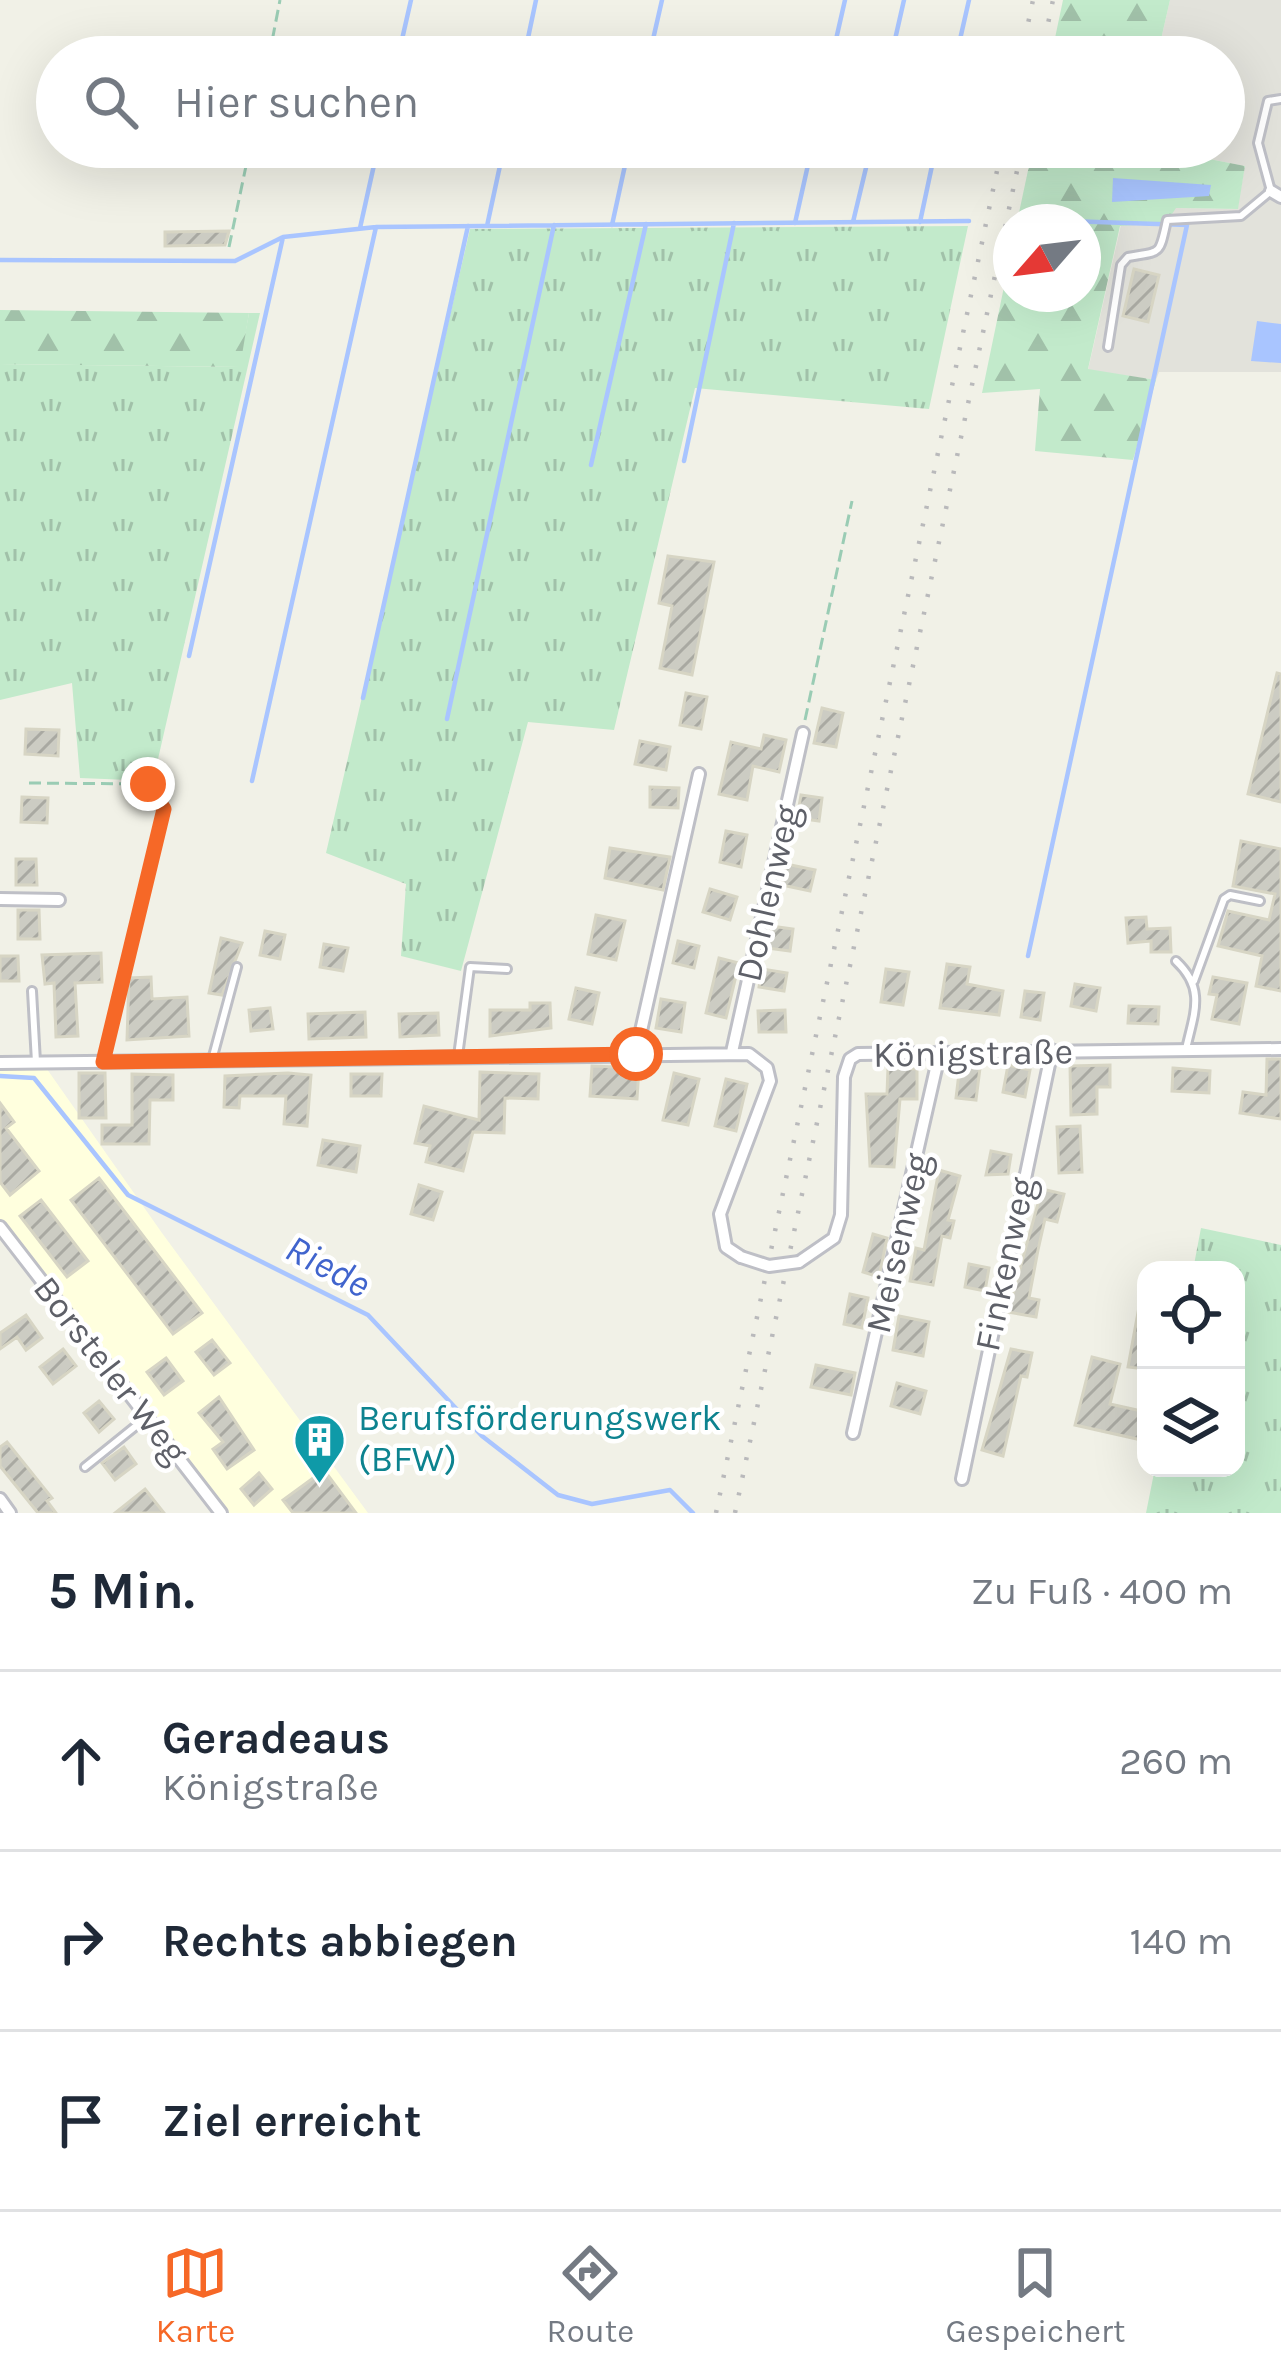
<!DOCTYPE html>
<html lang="de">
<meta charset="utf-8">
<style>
:root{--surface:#fff;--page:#f6f6f7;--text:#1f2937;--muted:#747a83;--line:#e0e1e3;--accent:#f66827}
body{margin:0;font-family:Karla,sans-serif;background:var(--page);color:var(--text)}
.controls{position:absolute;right:36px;bottom:36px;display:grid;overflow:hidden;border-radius:24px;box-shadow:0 12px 48px #0002}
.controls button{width:108px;height:108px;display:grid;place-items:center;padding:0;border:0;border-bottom:3px solid var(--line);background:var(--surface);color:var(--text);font:60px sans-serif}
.compass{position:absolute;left:993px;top:204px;width:108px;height:108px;border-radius:50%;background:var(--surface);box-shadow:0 12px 48px #0002;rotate:242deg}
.stop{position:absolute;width:36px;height:36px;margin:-27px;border:9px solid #f66827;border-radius:50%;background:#fff}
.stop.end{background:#f66827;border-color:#fff;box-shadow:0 3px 12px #0008}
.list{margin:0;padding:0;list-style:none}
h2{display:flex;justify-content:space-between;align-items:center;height:156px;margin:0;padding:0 48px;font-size:51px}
h2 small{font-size:39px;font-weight:400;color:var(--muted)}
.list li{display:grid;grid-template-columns:78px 1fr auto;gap:36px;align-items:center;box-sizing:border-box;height:180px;padding:0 48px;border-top:3px solid var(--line)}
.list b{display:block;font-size:45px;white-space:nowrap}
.list p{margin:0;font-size:39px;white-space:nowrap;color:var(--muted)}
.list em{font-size:39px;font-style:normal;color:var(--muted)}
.icon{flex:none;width:66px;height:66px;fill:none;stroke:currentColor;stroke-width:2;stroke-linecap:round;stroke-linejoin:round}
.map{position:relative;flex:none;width:1281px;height:1513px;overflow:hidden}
.search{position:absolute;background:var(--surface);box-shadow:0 12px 48px #0002;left:36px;right:36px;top:36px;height:132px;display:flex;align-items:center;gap:30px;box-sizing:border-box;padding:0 42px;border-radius:66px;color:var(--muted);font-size:45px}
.sheet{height:696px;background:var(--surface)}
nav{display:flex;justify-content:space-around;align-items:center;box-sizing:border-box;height:168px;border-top:3px solid var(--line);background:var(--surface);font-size:33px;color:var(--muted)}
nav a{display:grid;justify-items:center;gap:6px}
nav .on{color:var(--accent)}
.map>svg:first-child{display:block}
.commercial{fill:#ffffde}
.industrial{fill:#e2e2db}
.grass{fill:url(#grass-tufts)}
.forest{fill:url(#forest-firs)}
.water{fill:#a9c5ff}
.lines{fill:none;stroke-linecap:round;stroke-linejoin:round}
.stream{stroke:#a9c5ff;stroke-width:4.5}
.building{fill:url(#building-hatch);stroke:#d7d5c4;stroke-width:3}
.lane-casing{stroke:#bebfc6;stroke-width:12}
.street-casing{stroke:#bebfc6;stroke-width:16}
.path{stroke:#9accb4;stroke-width:3;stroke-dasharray:12 6;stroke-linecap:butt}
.lane{stroke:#fff;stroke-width:6}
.street{stroke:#fff;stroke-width:10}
.rail{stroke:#b9b9bb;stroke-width:4.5;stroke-dasharray:3 15;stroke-linecap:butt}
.street-bridge-casing{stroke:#bebfc6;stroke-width:16;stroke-linecap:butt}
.street-bridge{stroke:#fff;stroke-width:10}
.route{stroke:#f66827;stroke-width:15}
.labels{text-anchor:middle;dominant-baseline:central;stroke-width:9;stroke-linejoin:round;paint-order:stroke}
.street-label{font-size:36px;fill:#5e6068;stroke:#fff}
.culture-label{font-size:36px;fill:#0d838f;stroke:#fff;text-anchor:start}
.water-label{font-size:39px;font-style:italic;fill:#4064cd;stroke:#fff}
</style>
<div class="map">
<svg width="1281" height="1513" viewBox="0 0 1281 1513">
<defs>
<pattern id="grass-tufts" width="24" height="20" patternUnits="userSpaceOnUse" patternTransform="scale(3)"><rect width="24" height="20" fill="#c2eacb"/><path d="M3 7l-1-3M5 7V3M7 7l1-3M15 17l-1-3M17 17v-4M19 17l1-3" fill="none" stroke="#a1c1a9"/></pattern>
<pattern id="forest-firs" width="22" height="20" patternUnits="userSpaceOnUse" patternTransform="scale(3)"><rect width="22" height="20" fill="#c2eacb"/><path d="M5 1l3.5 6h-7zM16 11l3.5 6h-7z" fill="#a1c1a9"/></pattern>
<pattern id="building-hatch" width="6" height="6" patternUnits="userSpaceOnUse" patternTransform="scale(3)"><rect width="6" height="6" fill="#ccccc3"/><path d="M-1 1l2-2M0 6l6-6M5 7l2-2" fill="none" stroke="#a9a9a2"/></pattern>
</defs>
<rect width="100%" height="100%" fill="#f1f1e7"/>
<path class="commercial" d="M42,1062L162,1233L368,1513H221L0,1227V1063Z"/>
<path class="industrial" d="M1170,0H1281V372H1159L1156,380L1088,370L1121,225L1166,223L1175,208L1237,209L1245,166L1148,147H1224V57H1157Z"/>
<path class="grass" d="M968,226L929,409L695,388L614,730L528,722L461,971L401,956L406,884L326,853L470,229Z
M249,313H260L153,781L80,778L72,683L0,700V364L239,367Z
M1201,1228L1281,1245V1513H1146L1155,1468H1236V1270H1193Z"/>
<path class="forest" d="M1063,0H1170L1157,57H1051Z
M1033,147H1148L1245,166L1238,209L1176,208L1166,223L1120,226L1088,369L1156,380L1133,460L1035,451L1040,389L982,393L1011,253V294H1083V222H1017Z
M0,310L249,313L240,367L0,364Z"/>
<path class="water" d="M1113,178L1211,185L1209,196L1112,202Z
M1257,321L1281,324V363L1251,361Z"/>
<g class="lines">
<path class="stream" d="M398,57L411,0
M524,57L536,0
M649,57L662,0
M832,57L845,0
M891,57L904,0
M956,57L969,0
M853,222L871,147
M920,222L936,147
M795,223L812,147
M612,225L629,147
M487,226L504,147
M360,228L378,147
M0,260L235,261L283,237L376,227L969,221
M684,461L734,223
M591,465L646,224
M189,656L283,237
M363,698L468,226
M447,719L554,225
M252,781L376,227
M1028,956L1187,225L1037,220
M0,1076L34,1078L128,1195L368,1315L482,1436L558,1495L592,1504L670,1490L693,1513"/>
</g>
<path class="building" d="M229,231L225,245L165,246V232Z
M1134,269L1159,275L1148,322L1123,316Z
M668,556L714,562L692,675L660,668L672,606L659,603Z
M1277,673L1281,674V802L1248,794Z
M686,693L707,697L701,729L680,725Z
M822,708L843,713L836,747L814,743Z
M26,729L59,730L58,756L25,754Z
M764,735L786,740L779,772L753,766L747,800L719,794L731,742L761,749Z
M640,741L670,747L666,770L635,764Z
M650,787L679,788L678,808L650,807Z
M801,795L822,798L819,821L797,818Z
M22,797L48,798L47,823L21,822Z
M726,831L747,835L741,867L720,862Z
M1241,841L1281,849V991L1256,986L1262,956L1218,946L1228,911L1269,920L1275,894L1233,886Z
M610,848L670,857L663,890L605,878Z
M16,859H36L37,885H16Z
M786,864L815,870L810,891L782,885Z
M710,889L737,897L730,920L703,912Z
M18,910H39L40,939H18Z
M596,915L625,921L616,960L588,954Z
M1146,917L1147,929L1170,928L1171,952H1151V941L1128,943L1126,918Z
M771,926L793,929L790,951L767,948Z
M265,931L285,935L280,959L260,955Z
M221,938L242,943L222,995L209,993Z
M678,941L699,946L694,968L673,963Z
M324,944L348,948L343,971L320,967Z
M101,953L102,982L75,983L78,1036L56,1037L54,983L45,984L42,955Z
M0,956H18L19,981H0Z
M719,958L739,963L726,1018L706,1013Z
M947,964L970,967L967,984L1003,991L999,1015L940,1008Z
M762,969L787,973L784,991L759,987Z
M886,969L909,972L903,1005L881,1002Z
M151,977L152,999L187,997L189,1036L127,1040L129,978Z
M1213,977L1247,983L1239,1024L1212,1019L1217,995L1209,994Z
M1075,984L1100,988L1096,1011L1071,1006Z
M576,988L599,993L592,1024L569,1019Z
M1025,991L1044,993L1040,1020L1021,1017Z
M661,999L685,1003L681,1032L656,1028Z
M530,1003H550L551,1028L490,1036V1010H530Z
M1129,1006L1159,1007L1158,1024L1128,1023Z
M270,1008L273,1029L251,1031L249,1010Z
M785,1010L786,1032H759L758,1011Z
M365,1012L366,1037L309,1039L308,1014Z
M438,1013L439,1035L400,1037L399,1014Z
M1267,1059H1281V1119L1240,1113L1243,1092L1266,1095Z
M960,1065L980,1068L976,1100L956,1098Z
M1008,1065L1030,1070L1025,1097L1003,1092Z
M1110,1065V1087H1097V1114L1071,1115L1070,1066Z
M592,1066L639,1068L637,1099L590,1096Z
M888,1068L917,1069V1099H900L894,1167L870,1166L866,1094H887Z
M1173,1068L1210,1071L1209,1093L1172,1091Z
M480,1072L539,1074L538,1099L505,1098L504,1133L473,1132L463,1171L426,1162L430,1146L415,1143L424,1106L479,1120Z
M79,1073H105L106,1118H79Z
M288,1073L311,1075L307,1126L284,1124L286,1096H240L239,1108L224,1107L225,1076Z
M674,1073L699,1079L688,1125L663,1120Z
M132,1074L173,1075V1100H150L149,1144H102V1125H132Z
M351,1074H382L381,1096H351Z
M726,1079L747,1084L736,1131L715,1126Z
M0,1103L14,1122L6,1128L39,1171L10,1195L0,1182Z
M1080,1126L1082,1172L1059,1173L1057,1127Z
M323,1140L360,1146L356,1172L318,1165Z
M991,1151L1011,1155L1008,1174L986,1175Z
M939,1170L960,1176L948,1220L954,1221L950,1238L942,1236L933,1285L910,1281L916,1248L924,1250Z
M99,1178L202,1313L173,1334L71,1200Z
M419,1185L442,1192L433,1220L411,1214Z
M1042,1189L1064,1194L1057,1222L1045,1219L1038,1250L1029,1298L1039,1300L1036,1317L1008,1312Z
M41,1200L88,1261L67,1277L20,1216Z
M873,1234L887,1238L879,1277L863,1272Z
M969,1264L989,1268L985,1291L965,1287Z
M850,1294L868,1298L862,1328L844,1324Z
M1141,1296H1146V1369L1128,1367Z
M26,1315L42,1338L26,1350L17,1337L0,1349V1333Z
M899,1316L929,1322L923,1356L893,1350Z
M212,1340L230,1363L214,1375L196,1352Z
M63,1349L76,1366L53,1384L40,1367Z
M1011,1349L1032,1353L1027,1377L1021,1376L1003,1456L982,1450Z
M1092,1357L1120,1364L1110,1404L1146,1412V1441L1075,1425Z
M166,1358L183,1381L164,1395L147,1372Z
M816,1365L855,1373L851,1395L811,1387Z
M897,1383L926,1391L920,1414L891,1406Z
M219,1397L254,1450L227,1469L213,1449L223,1442L199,1413Z
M99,1401L114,1419L99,1432L84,1413Z
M7,1442L52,1498L47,1501L56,1513H38L0,1466V1447Z
M124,1447L136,1464L115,1480L102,1463Z
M324,1470L356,1513H293L283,1500Z
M259,1473L272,1489L254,1505L241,1489Z
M145,1489L164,1513H115Z"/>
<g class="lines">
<defs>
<path id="lane" d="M1108,347L1121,265L1128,257C1162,251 1159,256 1167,220L1241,216L1271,191L1258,143L1268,101L1281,99
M1176,961C1206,989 1194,1013 1186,1049
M1194,981L1224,899L1230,895L1260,901
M32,991L36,1062
M458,1056L470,967L507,969
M212,1060L237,967
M85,1467L147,1417"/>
<path id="street" d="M1271,191L1281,197
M0,899L59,900
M732,1052L803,733
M636,1053L699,774
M0,1063L749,1054L767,1068L770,1081L720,1214L726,1247L741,1257
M0,1227L221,1513
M799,1262L834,1238L841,1215L844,1077L850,1059L858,1054L1281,1049
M853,1433L940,1051
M962,1479L1052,1050
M0,1499L10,1513"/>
</defs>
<use href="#lane" class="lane-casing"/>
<use href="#street" class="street-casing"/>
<path class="path" d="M269,57L280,0
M229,247L250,147
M805,720L852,501
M29,783L148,784L164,809L106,1048"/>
<use href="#lane" class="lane"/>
<use href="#street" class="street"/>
<path class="rail" d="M1021,57L1033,0
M1041,57L1053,0
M716,1513L1002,147
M735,1513L1022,147"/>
<defs>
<path id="street-bridge" d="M741,1257L769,1266L799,1262"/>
</defs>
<use href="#street-bridge" class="street-bridge-casing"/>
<use href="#street-bridge" class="street-bridge"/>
</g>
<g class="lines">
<path class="route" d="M148,784L164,809L103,1062L636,1054"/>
</g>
<defs>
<symbol id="building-pin" viewBox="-11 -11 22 30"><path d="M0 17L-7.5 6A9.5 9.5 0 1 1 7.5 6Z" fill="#0f9aa8" stroke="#fff"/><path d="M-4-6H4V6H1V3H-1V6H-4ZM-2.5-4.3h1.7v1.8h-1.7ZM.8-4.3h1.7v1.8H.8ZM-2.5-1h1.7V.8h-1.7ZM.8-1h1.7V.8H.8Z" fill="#fff"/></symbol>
</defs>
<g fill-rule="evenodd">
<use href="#building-pin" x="290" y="1410" width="59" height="81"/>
</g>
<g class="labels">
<g class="street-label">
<text transform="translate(768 893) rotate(-77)">Dohlenweg</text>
<text transform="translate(973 1053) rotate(-1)">Königstraße</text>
<text transform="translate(898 1243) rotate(-77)">Meisenweg</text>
<text transform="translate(1005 1264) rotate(-78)">Finkenweg</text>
<text transform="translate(111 1370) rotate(52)">Borsteler Weg</text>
</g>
<g class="culture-label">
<text x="358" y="1418">Berufsförderungswerk<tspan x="358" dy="41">(BFW)</tspan></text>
</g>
<g class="water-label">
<text transform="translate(328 1266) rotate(28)">Riede</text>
</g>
</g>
</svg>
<div class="controls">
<button><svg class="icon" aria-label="locate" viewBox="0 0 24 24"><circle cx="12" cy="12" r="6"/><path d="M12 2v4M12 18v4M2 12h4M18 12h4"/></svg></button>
<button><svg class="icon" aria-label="layers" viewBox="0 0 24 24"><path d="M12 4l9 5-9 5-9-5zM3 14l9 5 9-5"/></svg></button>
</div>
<svg class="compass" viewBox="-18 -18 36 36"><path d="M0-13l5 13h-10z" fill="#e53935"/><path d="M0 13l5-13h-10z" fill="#747a83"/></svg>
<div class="stop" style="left:636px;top:1054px"></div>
<div class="stop end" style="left:148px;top:784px"></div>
<div class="search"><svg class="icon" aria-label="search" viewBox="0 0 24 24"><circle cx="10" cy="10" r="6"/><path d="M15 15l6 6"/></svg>Hier suchen</div>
</div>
<section class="sheet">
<h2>5 Min.<small>Zu Fuß · 400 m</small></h2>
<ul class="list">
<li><svg class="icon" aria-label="ahead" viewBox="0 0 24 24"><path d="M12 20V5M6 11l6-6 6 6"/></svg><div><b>Geradeaus</b><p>Königstraße</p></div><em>260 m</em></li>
<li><svg class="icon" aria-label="right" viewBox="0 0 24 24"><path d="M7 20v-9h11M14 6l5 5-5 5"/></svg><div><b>Rechts abbiegen</b></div><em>140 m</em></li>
<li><svg class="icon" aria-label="arrive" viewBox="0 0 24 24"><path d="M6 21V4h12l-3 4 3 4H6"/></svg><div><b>Ziel erreicht</b></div></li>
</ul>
</section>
<nav>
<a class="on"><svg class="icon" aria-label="map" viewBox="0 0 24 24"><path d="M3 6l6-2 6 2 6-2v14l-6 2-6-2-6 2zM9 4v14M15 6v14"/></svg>Karte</a>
<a><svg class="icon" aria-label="directions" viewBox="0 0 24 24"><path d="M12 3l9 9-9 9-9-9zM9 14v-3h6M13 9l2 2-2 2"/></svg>Route</a>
<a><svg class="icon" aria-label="saved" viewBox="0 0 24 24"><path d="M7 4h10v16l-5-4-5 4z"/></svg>Gespeichert</a>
</nav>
